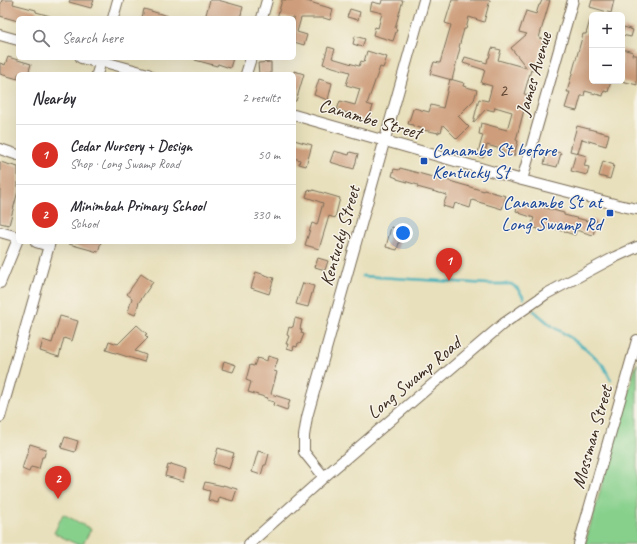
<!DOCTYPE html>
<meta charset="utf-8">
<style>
:root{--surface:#fff;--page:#f2f2f3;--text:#2b2b33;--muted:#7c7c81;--line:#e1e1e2;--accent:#d93025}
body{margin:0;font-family:Caveat,sans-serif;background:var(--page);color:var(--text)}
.controls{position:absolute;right:12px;top:12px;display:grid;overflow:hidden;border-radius:6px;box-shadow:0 4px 16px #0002}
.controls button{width:36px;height:36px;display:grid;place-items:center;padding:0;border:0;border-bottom:1px solid var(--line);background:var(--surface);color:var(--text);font:20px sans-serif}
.you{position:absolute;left:403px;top:233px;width:14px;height:14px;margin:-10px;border:3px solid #fff;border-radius:50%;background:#1a73e8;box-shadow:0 0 0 6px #1a73e833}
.badge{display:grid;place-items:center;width:26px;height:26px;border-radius:50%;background:var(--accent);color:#fff;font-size:13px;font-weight:700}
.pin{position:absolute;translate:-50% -33px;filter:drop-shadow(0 1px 2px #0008)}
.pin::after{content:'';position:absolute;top:21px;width:14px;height:12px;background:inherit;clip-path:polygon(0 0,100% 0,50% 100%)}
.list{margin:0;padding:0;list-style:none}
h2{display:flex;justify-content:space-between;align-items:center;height:52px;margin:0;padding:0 16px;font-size:17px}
h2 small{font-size:13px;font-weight:400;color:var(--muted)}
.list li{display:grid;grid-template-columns:26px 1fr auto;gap:12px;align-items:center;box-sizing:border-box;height:60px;padding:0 16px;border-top:1px solid var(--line)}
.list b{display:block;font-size:15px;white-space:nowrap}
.list p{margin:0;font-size:13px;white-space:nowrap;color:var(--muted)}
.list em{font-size:13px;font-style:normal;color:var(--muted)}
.icon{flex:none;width:22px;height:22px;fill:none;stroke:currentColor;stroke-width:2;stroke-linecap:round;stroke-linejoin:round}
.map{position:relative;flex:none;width:637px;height:544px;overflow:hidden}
.search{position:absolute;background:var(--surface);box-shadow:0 4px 16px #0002;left:16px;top:16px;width:280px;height:44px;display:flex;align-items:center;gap:10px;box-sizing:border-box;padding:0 14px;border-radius:6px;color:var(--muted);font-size:15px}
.panel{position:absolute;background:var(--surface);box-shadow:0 4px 16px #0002;left:16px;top:72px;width:280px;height:172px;border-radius:6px}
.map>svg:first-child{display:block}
.green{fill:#87d08c;stroke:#617d55}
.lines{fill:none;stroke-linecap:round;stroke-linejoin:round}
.stream{stroke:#40b0bb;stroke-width:2.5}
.building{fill:#ce9e7b}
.minor-casing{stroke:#786a55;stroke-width:12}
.minor{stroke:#fff;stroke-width:10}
.transit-dot{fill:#1a4fb4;stroke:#f7f3e8;stroke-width:1.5}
.labels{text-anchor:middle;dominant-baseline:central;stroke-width:3;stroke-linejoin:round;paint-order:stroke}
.number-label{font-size:17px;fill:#604735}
.street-label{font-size:19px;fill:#3b2a1e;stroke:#f7f3e8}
.transit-label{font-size:19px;fill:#164399;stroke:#f7f3e8;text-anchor:start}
</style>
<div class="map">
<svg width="637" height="544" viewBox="0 0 637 544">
<rect width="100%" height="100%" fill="#f7f3e8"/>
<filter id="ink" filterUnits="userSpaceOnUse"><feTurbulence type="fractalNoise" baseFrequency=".025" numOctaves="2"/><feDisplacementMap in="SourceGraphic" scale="8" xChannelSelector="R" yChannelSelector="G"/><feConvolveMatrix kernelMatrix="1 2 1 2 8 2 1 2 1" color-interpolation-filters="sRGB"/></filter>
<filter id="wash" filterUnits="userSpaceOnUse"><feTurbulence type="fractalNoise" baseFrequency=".012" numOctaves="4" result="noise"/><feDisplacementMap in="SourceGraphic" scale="16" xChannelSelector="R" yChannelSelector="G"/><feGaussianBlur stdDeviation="0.9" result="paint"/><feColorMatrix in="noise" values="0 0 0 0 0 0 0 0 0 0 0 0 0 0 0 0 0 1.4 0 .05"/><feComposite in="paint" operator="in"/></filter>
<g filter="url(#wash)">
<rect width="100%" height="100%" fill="#e8e0bc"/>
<path class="green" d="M637,363V544H585L634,372Z
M63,514L91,529L83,544H76L54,533Z"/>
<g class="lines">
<path class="stream" d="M362,276L488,284H511L517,288L524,298
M534,311L552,326L571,338L591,353L603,365L611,380"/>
</g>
<g id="blocks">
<path class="building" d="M2,0H14L13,4L36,10V12L50,16V18H18V21L0,16V6Z
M70,0H94L91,8L69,2Z
M210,0H218L243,7L240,18H205Z
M282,0H303L333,9L330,20L324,18H301L297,32L307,35L304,45L294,42V18H277Z
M382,0H403L395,28L397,29L393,41L373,35L375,27L378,28L382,13L370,10L372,2L381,4Z
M452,0H490L484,22L469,17L466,29H464L459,47L460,48L452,80L430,74L434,62L440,63L451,25L445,23Z
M542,0H550L539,38L544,39L534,71L531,70L524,94L528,95L516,140L518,141L514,156L503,153L504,150L487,145L483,158L477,156L483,135L479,134L481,123L507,130L512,112L495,107L494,111L486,109L473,123L479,99L488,101L492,86L481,83L485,70L463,63L465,57L487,63L488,58H489L492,48L501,50L498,60L527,68L511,48L527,34L519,32L526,11L536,14L539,5H540Z
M592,0H614L611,13L590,7Z
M144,9L168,16V18H142Z
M350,9L360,12L358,20L347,17Z
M590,20L592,21V81H611L608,92L604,91L603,96L585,91L584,96H581L577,111L565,108L570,92H567L583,34H586Z
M624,27L633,30L631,37L622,35Z
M355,36L365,39L362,47L353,44Z
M328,47L335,49L332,58L359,66L361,61L364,62L367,51L387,57L383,68L380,67L367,104L373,106L368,121L354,117L355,115L337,110L340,101L355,105L360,89L346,85L350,72L323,64Z
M622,49L633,52L632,55H637V85L622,81Z
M8,57L31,64L28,74H18V79L0,74V63L5,65Z
M195,58H233L230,68L218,64L217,66L195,60Z
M271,62V74H259L258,63Z
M294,71L304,74L296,101H294Z
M319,79L332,83L328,100L314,95Z
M450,79L464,83L463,86L477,90L474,100L458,116L469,127L457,139L443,125L441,132L439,131V133L423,130L424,129L413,126V125L408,124L413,109H414V108L429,112L431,105L443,108Z
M577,126L609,134L606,146L582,139L578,153L570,151Z
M294,140L312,145L306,166L299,164L300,160L294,158Z
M549,150L561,153L557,167L544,164L547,152H548Z
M334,151L349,155L350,152L358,154L354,169L330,162Z
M576,153L587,156L584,166L589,167L587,175L571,171Z
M603,161L614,165L610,179L599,176Z
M0,162L18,167V191L9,225L0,223Z
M400,168L436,178V177L484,191V190L506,196L502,209L472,200L470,208L455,203L453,209L443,206L447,195L417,187L418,185L397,179V178L392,176L394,169L399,170Z
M308,190L313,191V190L340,198L335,218L329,216L319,249L305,245L312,223L317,225L323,203L306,197Z
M524,202L564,213V215L588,221L589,219L597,221L593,235L576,230L575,235L549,227L546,231L531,227L534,218L519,213V212L516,211L518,203L524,204Z
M391,227L402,231L397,250L386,247Z
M69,242H101L98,252L69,244Z
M318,258L328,261L325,270L315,267Z
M256,272L274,278L269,294L251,288Z
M141,274L153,282L139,302L135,315L128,312L132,298L127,294Z
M303,283L314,286L308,307L296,304Z
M60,316L78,321L72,341L64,338L59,357L40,351L43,340L52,343Z
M295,318L302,320L300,329L302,330L301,333L304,334L300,344L298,343L297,347L294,346L293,350L287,348L288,344H286L289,336L287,335L289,327L291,328L292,327H293Z
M137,325L147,334L145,335L148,338L135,351L146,355L144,362L106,350L109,341L118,344Z
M268,356L278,359L274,371L277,372L271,394L290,400L287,410L273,405L274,402L267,400L268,398L248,392L251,382L246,380L250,365L254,366L257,358L267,361Z
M224,361L236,365L233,372L222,369Z
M65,437L78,441L75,452L61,448Z
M30,444L46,449L44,457H42L39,469L31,467L29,472L22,469Z
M218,448L234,453L229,469L213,464Z
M258,451L269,454L266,465H264L261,475L252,472Z
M171,464L187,469L184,481L165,476L168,465L171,466Z
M205,482L223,486V485L237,489L233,501L219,497L218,503L208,500L210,491L203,489Z"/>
</g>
</g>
<g filter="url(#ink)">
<use href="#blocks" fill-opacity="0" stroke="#786a55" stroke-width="1"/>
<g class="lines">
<defs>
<path id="minor" d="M113,18L118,0
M262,18L267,0
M0,35L18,40
M81,58L100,63
M101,61L148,74
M97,74L102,58
M246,74L251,58
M294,115L522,180L622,206L637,209
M0,149L18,155
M522,180L573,0
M0,232L18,237
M36,242L49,246
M0,283L18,239
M0,417L50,242
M324,477L304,452V436L307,417L424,0
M249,544L324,477L503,324L546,294L615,257L637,247
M579,544L637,340"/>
</defs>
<use href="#minor" class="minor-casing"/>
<use href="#minor" class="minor"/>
</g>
</g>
<g class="transit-dot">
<rect x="420" y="157" width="8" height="8" rx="2"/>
<rect x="606" y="209" width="8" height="8" rx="2"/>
</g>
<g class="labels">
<g class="number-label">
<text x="503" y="90">2</text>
</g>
<g class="street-label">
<text transform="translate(534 74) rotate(-74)">James Avenue</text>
<text transform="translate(370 119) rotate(16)">Canambe Street</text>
<text transform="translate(340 236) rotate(-74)">Kentucky Street</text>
<text transform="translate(414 378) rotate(-40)">Long Swamp Road</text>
<text transform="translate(592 437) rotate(-74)">Mossman Street</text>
</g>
<g class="transit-label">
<text x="432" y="150">Canambe St before<tspan x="432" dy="22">Kentucky St</tspan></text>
<text x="602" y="202" text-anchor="end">Canambe St at<tspan x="602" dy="22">Long Swamp Rd</tspan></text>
</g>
</g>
</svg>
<div class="controls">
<button>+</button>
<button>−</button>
</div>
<div class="you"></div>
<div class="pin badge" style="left:449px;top:281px">1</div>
<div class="pin badge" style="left:58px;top:499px">2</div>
<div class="search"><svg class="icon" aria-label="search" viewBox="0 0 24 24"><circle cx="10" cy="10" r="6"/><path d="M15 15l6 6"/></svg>Search here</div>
<section class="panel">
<h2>Nearby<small>2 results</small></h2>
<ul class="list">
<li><span class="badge">1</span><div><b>Cedar Nursery + Design</b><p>Shop · Long Swamp Road</p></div><em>50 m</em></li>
<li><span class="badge">2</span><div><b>Minimbah Primary School</b><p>School</p></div><em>330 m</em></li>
</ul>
</section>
</div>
